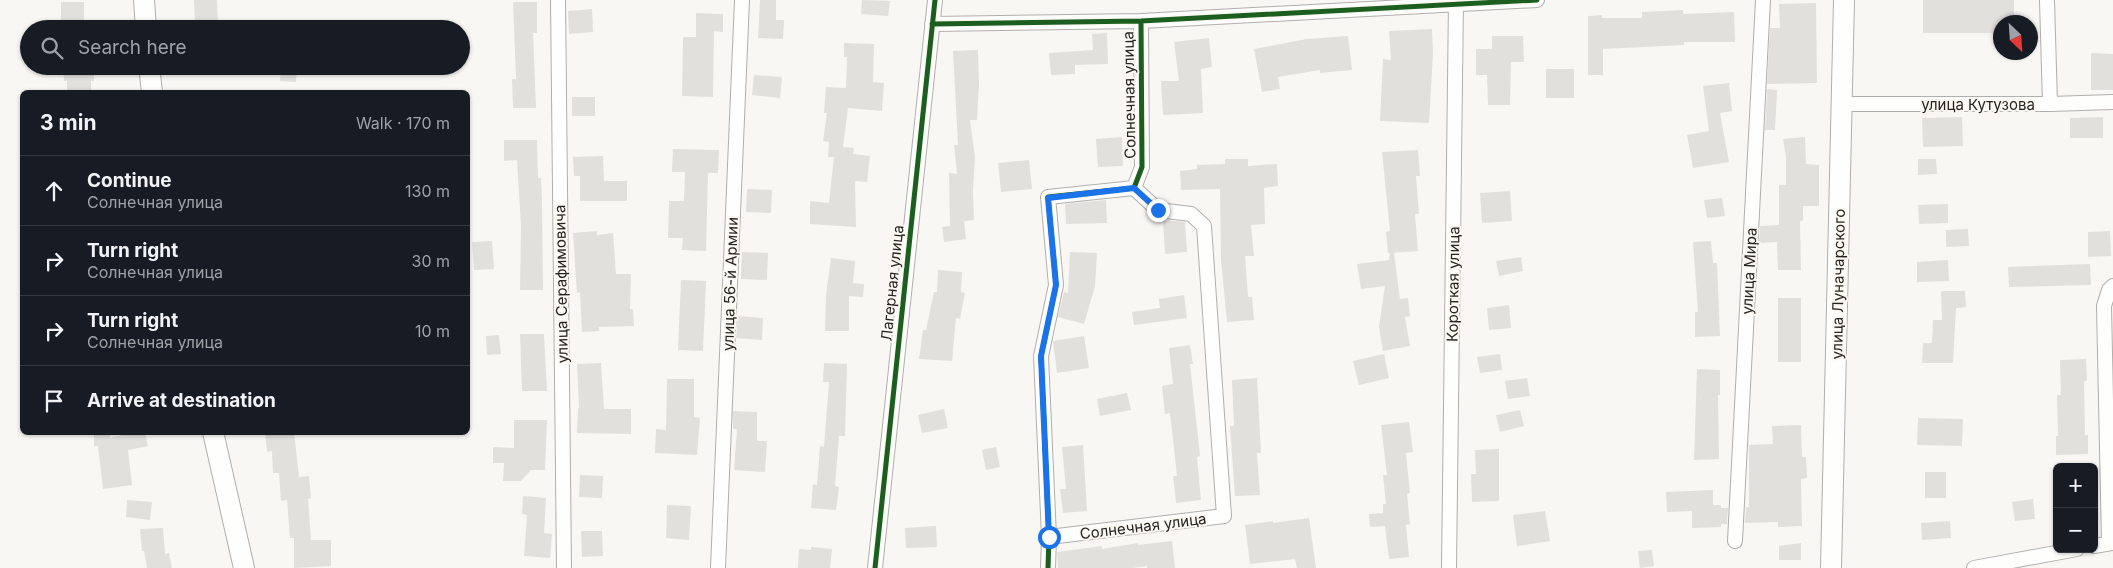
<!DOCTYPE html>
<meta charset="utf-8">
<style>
:root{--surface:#171b24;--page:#20242c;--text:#f1f3f6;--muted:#9ea1a6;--line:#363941}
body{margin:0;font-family:Inter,sans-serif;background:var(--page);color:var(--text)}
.controls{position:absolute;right:15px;bottom:15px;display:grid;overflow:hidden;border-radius:8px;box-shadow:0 1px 4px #0004}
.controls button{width:45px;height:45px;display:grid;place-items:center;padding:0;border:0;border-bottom:1px solid var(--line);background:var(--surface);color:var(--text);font:25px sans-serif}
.compass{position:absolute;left:1993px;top:15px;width:45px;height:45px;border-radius:50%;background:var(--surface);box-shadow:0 1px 4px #0004;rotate:155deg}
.stop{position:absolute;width:15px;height:15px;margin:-11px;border:4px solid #1a73e8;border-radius:50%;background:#fff}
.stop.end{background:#1a73e8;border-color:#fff;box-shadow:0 1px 5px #0008}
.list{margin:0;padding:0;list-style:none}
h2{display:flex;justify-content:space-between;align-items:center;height:65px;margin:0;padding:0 20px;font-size:21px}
h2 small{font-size:16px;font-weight:400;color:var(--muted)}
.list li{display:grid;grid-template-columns:32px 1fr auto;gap:15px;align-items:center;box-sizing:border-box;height:70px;padding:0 20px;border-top:1px solid var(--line)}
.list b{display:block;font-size:19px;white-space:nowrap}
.list p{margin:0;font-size:16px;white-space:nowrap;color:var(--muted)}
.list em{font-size:16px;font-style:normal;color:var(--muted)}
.icon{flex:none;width:28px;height:28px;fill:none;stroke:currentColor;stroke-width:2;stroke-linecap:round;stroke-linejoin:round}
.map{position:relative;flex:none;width:2113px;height:568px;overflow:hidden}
.search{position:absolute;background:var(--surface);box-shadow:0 1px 4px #0004;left:20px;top:20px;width:450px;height:55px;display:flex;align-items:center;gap:12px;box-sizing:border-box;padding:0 18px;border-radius:28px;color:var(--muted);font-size:19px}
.panel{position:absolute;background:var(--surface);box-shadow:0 1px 4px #0004;left:20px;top:90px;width:450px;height:345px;border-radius:8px}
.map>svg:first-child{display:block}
.building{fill:#e1e0dd}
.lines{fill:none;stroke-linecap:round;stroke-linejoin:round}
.street-casing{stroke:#b0afac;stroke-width:16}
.secondary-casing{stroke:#b0afac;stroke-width:22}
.street{stroke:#fefefd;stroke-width:14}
.secondary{stroke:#fefefd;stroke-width:20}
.cycleway-casing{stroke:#fbf8f2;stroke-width:8}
.cycleway{stroke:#1b5e20;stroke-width:5}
.route{stroke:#1a73e8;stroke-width:6}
.labels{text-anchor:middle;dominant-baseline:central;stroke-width:4;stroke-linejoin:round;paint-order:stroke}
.street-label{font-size:15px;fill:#262423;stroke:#fbf8f2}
</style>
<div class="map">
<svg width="2113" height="568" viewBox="0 0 2113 568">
<rect width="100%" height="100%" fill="#f9f7f4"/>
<path class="building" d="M194,0H217L218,24L195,25Z
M760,0H776V20H784L783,39L758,38Z
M862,0L890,1L888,16L861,14Z
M1923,0H2014V22H2000V33H1923Z
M61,2H84V22H61Z
M513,2H537V33H533L536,108H513L512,79H516Z
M1816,3L1817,83L1767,84L1770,28H1780L1779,4Z
M592,9L593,32L569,34L568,11Z
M1683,10V14L1734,12L1735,42H1684V45L1603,49V75H1588V16L1602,15V18H1642V12Z
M696,13L723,14V32L714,31L713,97L682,96L683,37H696Z
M1432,29L1433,53L1429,123L1380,121L1383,59L1391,60L1389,31Z
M1107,33L1108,64L1075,65V74L1051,75L1049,53L1093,50L1092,34Z
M1348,36L1352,70L1320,73V70L1278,77L1280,89L1262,92L1254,49L1307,39Z
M1492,36H1523L1524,62H1511L1510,105H1488L1487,75H1476V49H1492Z
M1209,38L1212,67L1201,69L1203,113L1163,115L1161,81H1179L1174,42Z
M844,43L874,44L873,82L884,83L882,111L848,108L843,147L854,148L853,154L870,156L867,182L855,181L856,227L810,224V201L829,203L834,157H828L829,142L823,141L827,113H824L826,87L846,88L847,57H844Z
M978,50L979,84L977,120H970L975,157L973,191L974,220L964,221L966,239L944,242L942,227L950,226L949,173L957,174L954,145H958L953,51Z
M2091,53L2113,54V90H2091Z
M63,66H94V81H91V92H67V81H64Z
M281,66H297L296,82L280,81Z
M1546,69H1574V98H1546Z
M754,75L782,77L780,98L752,95Z
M1729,83L1732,111L1720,113L1729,162L1693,168L1687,135L1709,131L1703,86Z
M1767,89L1777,90L1775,130H1765Z
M572,97H595V116H572Z
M1962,117L1963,146L1923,147L1922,118Z
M2103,117V138H2070V118Z
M1122,137L1123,166L1098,167L1096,139Z
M1805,137L1806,164L1819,165V206H1803V221H1800L1801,270H1778L1777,242L1759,243L1760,226L1779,225V185H1786V157L1783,139Z
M504,140H537L538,178H541L542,200L543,290H520L521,226L517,160L504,161Z
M673,149L719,150L718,173H708L706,251L682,250L683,238H668L669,201H684L685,172H672Z
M1418,150L1420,176H1416L1419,214H1415L1418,251L1392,253H1394L1400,299L1408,298L1410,316L1405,317L1410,346L1383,351L1379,327L1385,286L1361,289L1357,264L1389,260L1390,253H1388L1386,232L1390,231L1382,152Z
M603,156L604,181H627V201H580V176H574L573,157Z
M1225,159H1248V166L1277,164L1278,186L1264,188L1265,224L1251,225L1254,256H1245L1248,297H1252L1254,320L1227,322L1221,260L1220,189L1181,190L1180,171L1197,169V165L1225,164Z
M1918,159H1936L1937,174L1918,175Z
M1029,160L1032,189L1001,192L998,163Z
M747,189L772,190L771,213L746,212Z
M1510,191L1512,221L1482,223L1480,193Z
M1722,198L1725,216L1707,218L1704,200Z
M1106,200L1107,223L1066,224L1065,204Z
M1948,204V223L1919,224L1918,205Z
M1163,220L1185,222L1187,252L1165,254Z
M1968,229L1969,246L1946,247V230Z
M597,231V235L613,233L616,274H631L630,309H633L634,326L599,327V331L582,332L580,292L577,293L573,233Z
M2110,231L2111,256L2088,257V232Z
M492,241L494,269L474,270L472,242Z
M1711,241L1713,263H1717L1720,336L1695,337V312H1698L1693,242Z
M742,252L768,253L767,280L741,279Z
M1070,252L1097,253L1095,286L1084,324L1058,317L1064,292L1068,293Z
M1521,257L1523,271L1499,276L1496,261Z
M831,258L855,261L853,283L864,284L863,297L849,296V331H825L826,295Z
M1948,260L1949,281L1917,282V262Z
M2090,264L2091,285L2009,287L2008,267Z
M938,270L962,272L961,292L965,293L960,319L956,318L952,361L919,359L923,330H926L934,292H937Z
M681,280L706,281L703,351L678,350Z
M1941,291H1965L1966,307L1956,308L1953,363H1922L1923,343H1932L1933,320H1942Z
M1184,295L1187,318L1134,325L1132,312L1160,308L1159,299Z
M1778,298H1801V362H1778Z
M1509,305L1511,328L1489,330L1487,308Z
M738,316L763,318L762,340L736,338Z
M520,334H544L547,391H522Z
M499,335L501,354L487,355L486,336Z
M1084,336L1089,368L1057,373L1053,341Z
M1190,345L1193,364H1190L1200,456L1197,457L1201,500L1176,503L1173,476H1177L1170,413L1165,414L1162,386L1173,384L1169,348Z
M1384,354L1389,378L1359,385L1353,361Z
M1500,354L1502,370L1480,373L1477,357Z
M2086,359L2087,381H2084L2085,435H2088V454L2056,455V436H2058L2057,395H2061L2060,360Z
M601,363L604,409H631V434L577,433L578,408H579L577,364Z
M824,363L847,364L845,436H839L835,486L839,487L836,510L811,508L813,484L817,485L820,446L824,447L829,382H823Z
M1697,369L1720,370V395H1718L1719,459L1694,460Z
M1257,378L1261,453H1257L1260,495L1235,496L1230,426H1234L1232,380Z
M1527,378L1530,396L1508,399L1505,381Z
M667,379H694V417L700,418L697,455L655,453L656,429L666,430Z
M1127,393L1131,410L1100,416L1097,399Z
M944,409L948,428L922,433L918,415Z
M1520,410L1524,426L1500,432L1496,415Z
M733,411L757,412V441H767L765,472L734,470L737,429H733Z
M1918,418L1963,419L1962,446L1917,445Z
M514,420H547L545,470H531L521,481H503L504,463H493V447L514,448Z
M1409,422L1413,452L1406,453L1410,493L1407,494L1410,524L1406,525L1409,557L1389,559L1385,526L1370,527L1369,514L1383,513V504H1386L1383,475H1387L1381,425Z
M1801,425L1802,457H1806L1807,478L1801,479L1802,526L1778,527V522L1745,523L1746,507H1749V445L1773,444L1772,426Z
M94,432H110V438L134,432H145L148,446L128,450L132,485L103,489L98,446H94Z
M265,432H294L299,477L309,476L311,498L308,499L311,540H331V566L294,568V538H290L287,500L281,501L279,473H273L272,451L267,452Z
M1083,445L1087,511L1063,513L1060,489H1066L1062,447Z
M996,447L1000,467L986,470L982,450Z
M1499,449V501L1472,502L1471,474H1476L1475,450Z
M1925,472H1946V498H1925Z
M580,475L603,476L602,498L579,497Z
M1713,490V505H1721V508H1728L1727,524H1721V527L1692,528V511L1667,512L1666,492Z
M523,496L546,498L544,533L552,534L550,558L524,556L527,515L522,514Z
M2033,499L2035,519L2015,521L2012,502Z
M127,500L152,502L150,520L126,517Z
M667,505L691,506L689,540L666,538Z
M1545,511L1550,541L1517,546L1513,515Z
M1309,518L1316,568H1297L1295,559L1250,564L1245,525L1273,521V523Z
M1950,521L1951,538L1922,540L1921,523Z
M936,526L937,547L906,548L905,528Z
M163,528L165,554L169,553L172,568H147L144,551H142L140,529Z
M581,531H602L603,556L582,557Z
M1172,541L1175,568H1147V566L1133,568H1058L1057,552L1102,546V549L1138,543V545Z
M1801,543V560H1779V546Z
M811,547L832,549L830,568H798L799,549L811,550Z
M1652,550L1654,566L1640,568L1638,551Z"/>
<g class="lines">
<defs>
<path id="street" d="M558,0L564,568
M2047,0L2050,104
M932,24L1141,21L1537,0
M1843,104H2050L2113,102
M1049,537L1224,516L1204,226L1191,214L1158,210L1134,188
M1735,541L1763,0
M2109,543L2104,306L2109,290L2113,286
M2094,546L2113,543
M718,568L742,0
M875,568L935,0
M1048,568L1049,537L1041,356L1056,285L1048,197L1134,188L1142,167L1141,21
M1449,568L1456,0
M1974,568L2077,549"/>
<path id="secondary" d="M144,0L146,29
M149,66L152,92
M213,432L244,568
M1831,568L1844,0"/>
</defs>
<use href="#street" class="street-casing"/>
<use href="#secondary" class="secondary-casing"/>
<use href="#street" class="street"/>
<use href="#secondary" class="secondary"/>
<defs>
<path id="cycleway" d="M932,24L1141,21L1537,0
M875,568L935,0
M1048,568L1049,537L1041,356L1056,285L1048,197L1134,188L1142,167L1141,21"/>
</defs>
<use href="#cycleway" class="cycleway-casing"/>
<use href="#cycleway" class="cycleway"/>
</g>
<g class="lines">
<path class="route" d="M1049,537L1041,356L1056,285L1048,198L1134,188L1158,210"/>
</g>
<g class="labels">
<g class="street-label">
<text transform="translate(1129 95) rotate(-91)">Солнечная улица</text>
<text x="1978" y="104">улица Кутузова</text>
<text transform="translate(1749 271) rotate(-87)">улица Мира</text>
<text transform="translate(892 283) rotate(-84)">Лагерная улица</text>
<text transform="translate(561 284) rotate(-91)">улица Серафимовича</text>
<text transform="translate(730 284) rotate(-88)">улица 56-й Армии</text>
<text transform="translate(1453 284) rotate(-89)">Короткая улица</text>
<text transform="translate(1838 284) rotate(-89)">улица Луначарского</text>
<text transform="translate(1143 526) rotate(-7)">Солнечная улица</text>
</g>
</g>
</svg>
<div class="controls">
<button>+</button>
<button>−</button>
</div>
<svg class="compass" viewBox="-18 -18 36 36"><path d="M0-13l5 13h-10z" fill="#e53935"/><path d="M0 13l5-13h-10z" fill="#9ea1a6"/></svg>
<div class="stop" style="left:1049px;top:537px"></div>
<div class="stop end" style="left:1158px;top:210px"></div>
<div class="search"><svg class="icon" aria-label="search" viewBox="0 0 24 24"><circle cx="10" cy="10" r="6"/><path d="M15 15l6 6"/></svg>Search here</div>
<section class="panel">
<h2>3 min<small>Walk · 170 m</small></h2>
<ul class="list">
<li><svg class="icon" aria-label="ahead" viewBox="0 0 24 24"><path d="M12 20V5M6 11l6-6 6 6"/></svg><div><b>Continue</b><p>Солнечная улица</p></div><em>130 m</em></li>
<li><svg class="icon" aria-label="right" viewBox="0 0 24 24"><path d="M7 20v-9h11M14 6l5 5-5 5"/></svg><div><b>Turn right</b><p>Солнечная улица</p></div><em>30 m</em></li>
<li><svg class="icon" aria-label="right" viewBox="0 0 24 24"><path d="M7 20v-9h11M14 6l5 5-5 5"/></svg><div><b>Turn right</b><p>Солнечная улица</p></div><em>10 m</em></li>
<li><svg class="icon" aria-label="arrive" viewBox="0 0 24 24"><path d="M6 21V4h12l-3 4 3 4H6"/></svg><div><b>Arrive at destination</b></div></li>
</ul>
</section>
</div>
